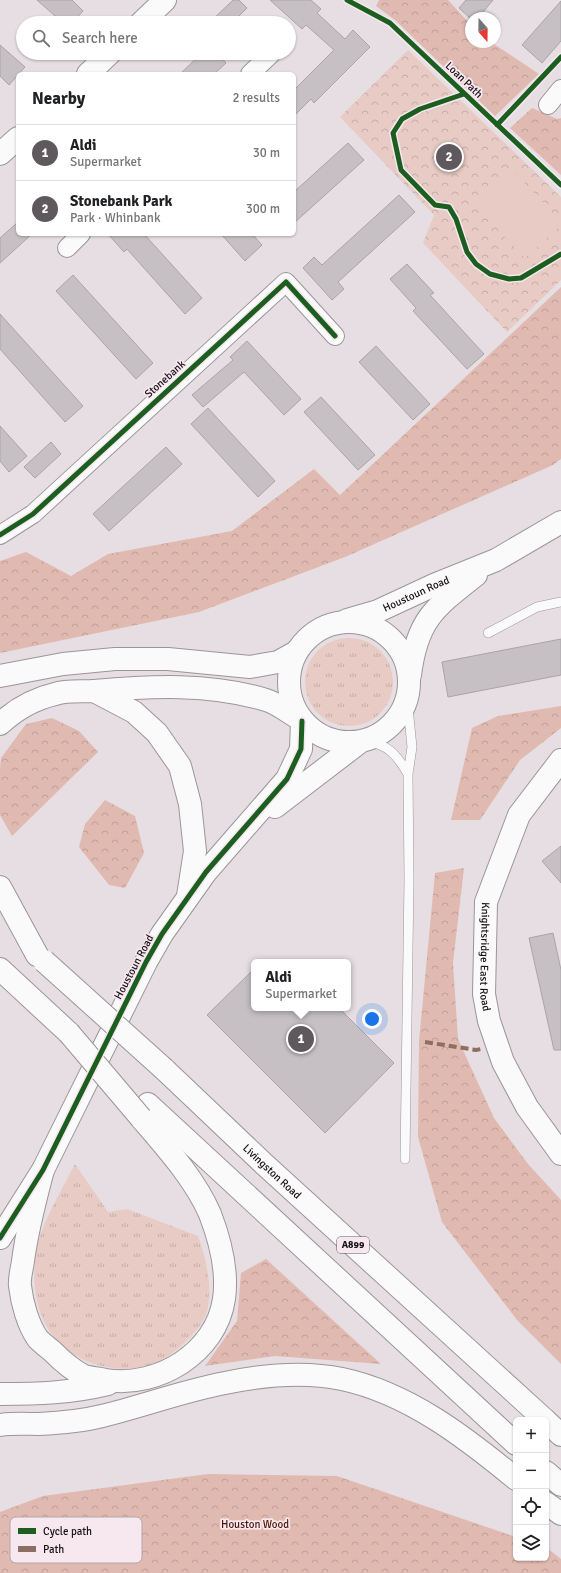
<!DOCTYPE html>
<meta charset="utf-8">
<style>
:root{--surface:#fff;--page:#f2f2f2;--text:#202124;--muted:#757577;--line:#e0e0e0;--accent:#5f595d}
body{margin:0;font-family:Signika,sans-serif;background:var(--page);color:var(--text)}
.controls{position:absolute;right:12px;bottom:12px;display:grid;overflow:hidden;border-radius:6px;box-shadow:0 1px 3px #0004}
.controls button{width:36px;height:36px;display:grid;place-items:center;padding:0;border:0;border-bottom:1px solid var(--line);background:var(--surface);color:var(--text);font:20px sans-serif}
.compass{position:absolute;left:465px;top:12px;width:36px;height:36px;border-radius:50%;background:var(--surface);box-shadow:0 1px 3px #0004;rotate:160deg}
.you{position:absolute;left:372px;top:1019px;width:14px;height:14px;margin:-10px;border:3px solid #fff;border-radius:50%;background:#1a73e8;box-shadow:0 0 0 6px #1a73e833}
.badge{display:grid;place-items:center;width:26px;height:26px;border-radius:50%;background:var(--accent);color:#fff;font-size:13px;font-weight:700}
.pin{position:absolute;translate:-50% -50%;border:2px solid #fff;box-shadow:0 1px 4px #0006}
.popup{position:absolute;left:251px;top:959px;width:100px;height:52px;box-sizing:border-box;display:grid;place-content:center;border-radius:6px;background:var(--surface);filter:drop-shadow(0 1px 3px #0005);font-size:13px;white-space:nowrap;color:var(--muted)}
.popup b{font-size:15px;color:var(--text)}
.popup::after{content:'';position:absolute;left:50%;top:100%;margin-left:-8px;border:8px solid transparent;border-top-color:var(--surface)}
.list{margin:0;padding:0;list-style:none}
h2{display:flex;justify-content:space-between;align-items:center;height:52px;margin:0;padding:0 16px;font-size:17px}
h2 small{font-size:13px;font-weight:400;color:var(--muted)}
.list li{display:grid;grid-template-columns:26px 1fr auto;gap:12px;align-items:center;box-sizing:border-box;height:56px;padding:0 16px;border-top:1px solid var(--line)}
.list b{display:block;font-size:15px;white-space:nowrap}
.list p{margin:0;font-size:13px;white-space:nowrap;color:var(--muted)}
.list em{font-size:13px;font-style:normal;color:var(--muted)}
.icon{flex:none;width:22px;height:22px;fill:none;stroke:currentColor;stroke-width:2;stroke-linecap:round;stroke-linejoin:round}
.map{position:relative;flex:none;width:561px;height:1573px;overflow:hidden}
.search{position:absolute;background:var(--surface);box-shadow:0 1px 3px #0004;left:16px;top:16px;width:280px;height:44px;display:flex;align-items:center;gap:10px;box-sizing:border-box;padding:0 14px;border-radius:22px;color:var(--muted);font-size:15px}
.panel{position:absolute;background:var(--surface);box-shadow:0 1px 3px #0004;left:16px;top:72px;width:280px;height:164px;border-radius:6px}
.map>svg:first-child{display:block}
.grass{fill:url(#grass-tufts)}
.forest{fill:url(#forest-crowns)}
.park{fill:url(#park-crowns)}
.garden{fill:#e7cbc4}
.building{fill:#c6c0c4;stroke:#a9a4a8}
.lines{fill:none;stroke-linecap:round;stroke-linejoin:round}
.service-casing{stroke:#9b9598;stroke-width:10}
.minor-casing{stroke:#9b9598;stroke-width:20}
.tertiary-casing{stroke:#9b9598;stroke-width:24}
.primary-casing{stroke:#9b9598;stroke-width:24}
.service{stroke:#fbfafb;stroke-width:9}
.minor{stroke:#fbfafb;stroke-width:18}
.tertiary{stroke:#fbfafb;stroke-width:22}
.primary{stroke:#fbfafb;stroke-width:22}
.primary-bridge-casing{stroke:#9b9598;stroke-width:24;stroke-linecap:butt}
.primary-bridge{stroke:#fbfafb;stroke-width:22}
.quiet{stroke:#8d6e63;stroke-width:4;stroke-dasharray:8 4;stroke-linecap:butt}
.cycleway-casing{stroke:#f7e7ef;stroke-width:8}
.cycleway{stroke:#1b5e20;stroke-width:5}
.labels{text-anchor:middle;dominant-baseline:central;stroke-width:3.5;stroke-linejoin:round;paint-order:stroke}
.shield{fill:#f7e7ef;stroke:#5a5256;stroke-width:1}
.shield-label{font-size:10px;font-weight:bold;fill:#171215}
.street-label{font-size:11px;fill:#171215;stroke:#f7e7ef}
.park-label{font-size:11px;fill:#4c1500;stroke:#f7e7ef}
.key{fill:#f7e7ef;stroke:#b4a7ae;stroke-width:1}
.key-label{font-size:11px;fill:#171215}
</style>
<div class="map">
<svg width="561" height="1573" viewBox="0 0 561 1573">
<defs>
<pattern id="grass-tufts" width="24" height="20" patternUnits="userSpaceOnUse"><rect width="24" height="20" fill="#e7cbc4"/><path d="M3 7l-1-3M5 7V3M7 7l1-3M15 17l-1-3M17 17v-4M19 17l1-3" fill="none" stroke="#c5ada8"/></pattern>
<pattern id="forest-crowns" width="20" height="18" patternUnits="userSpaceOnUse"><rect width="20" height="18" fill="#e0bab0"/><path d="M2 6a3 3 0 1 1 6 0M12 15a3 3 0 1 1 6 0" fill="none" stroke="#bf9f96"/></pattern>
<pattern id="park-crowns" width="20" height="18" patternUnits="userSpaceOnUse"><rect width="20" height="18" fill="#e7cbc4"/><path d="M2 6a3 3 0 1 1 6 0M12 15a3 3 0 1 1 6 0" fill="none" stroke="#c5ada8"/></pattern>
</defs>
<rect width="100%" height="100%" fill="#e6dee2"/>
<path class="grass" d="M305 682a44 44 0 1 1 88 0a44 44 0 1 1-88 0Z
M75,1164L108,1212L127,1209L198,1236C206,1258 212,1284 208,1307C206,1320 194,1334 185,1342C173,1354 156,1366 138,1368C102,1373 60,1356 44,1321C35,1303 33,1279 35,1259C38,1228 61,1192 75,1164Z"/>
<path class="forest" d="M379,0H448L471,25V42H491L539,74L495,116L395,20L376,6Z
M532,108L557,119L561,118V175L510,128Z
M561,287V459L553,465L345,557L199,612L0,653V561L26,552L71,576L108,554L232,531L314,469L340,495Z
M561,706V728L520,760L480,820H451L472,728L498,716Z
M52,718L79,731L98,752L12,836L0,815V769L1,758L26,724Z
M105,800L135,816L144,853L125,888L109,885L79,847L85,824Z
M464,868L453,963L458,1039L494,1118L528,1164L561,1200V1364L517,1320L442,1222L418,1137L419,1041L435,873Z
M266,1259L381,1364L275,1356L205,1366L237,1321L241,1273Z
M208,1474L337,1476L516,1537V1558H546V1547L547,1548L561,1559V1573H0V1512L43,1496Z"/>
<path class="park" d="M408,50L561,197V280L507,332L423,243L434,215L340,117Z"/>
<path class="garden" d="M511,168L561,222V225L525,258L473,203Z"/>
<path class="building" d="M37,0H72L83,11L72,23H63Z
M233,0H239L247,8L232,23H209Z
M270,0H311L321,9L317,13L345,39L353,30L370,47L314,103L311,99L294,116V90L334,50L306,25L302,29Z
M466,0H493L478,18L471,19L459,8Z
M561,1V41L542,63L522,45Z
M0,45L25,67L9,85L0,76Z
M202,53H217L226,63L214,74H180Z
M348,143L364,160L294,223V192Z
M399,195L415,212L338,282L344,289L332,300L303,268L314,257L322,265Z
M18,222V234H32L0,263V238Z
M108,234H144L202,298L185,314L127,249L124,252Z
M221,234H252L262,245L245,261Z
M407,264L434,293L430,295L484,354L467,369L413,311L416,308L390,279Z
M73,275L153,363L136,379L56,291Z
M0,314L83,406L65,422L0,349Z
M247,341L301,399L284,415L244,372L203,407L192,395L233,360L230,357Z
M376,346L430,404L413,420L359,362Z
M321,397L375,455L358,470L304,412Z
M208,408L275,481L258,497L191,424Z
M0,426L27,456L9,472L0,461Z
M51,442L61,454L35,478L24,467Z
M166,447L182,464L109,531L93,514Z
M561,639V675L448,697L442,662Z
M561,846V883L542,861Z
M553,933L561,970V1050H554L529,938Z
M254,969V1008H339L394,1063L325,1133L207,1015Z"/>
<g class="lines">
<defs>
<path id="service" d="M488,633L537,607L561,602
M365,741C388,744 397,755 408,774
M405,1159L409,880L408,774L412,747L407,698"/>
<path id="minor" d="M250,74L272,53
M548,105L561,89
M67,248L81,234
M0,535L33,514L286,282L335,336"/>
<g id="tertiary">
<path d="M141,23L165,0"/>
<path d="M88,74L110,53"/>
<path d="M0,154L18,138"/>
<path id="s1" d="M347,620L378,611L434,585L496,560L561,522"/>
<circle cx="349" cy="682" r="60"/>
<path d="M410,675C417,620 434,608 476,575"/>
<path id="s2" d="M561,760L519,815L486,902L484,994L489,1021L503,1062L527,1107L561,1154"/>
<path d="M275,807L360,742"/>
<path d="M0,1238L43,1170L146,962L162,934L206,872L287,779L301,749L302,721"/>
</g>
<g id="primary">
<path d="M0,676L63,664L115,659H168L250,667L278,662L296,652"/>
<path d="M94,691L134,712L157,733L180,766L190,804L195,851L188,896"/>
<path d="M0,724C16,709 34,699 55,694C67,690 82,692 94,691C151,686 210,683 266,700C277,703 289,713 300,719"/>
<path d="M0,887L37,955"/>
<path d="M0,969L69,1033"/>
<path id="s3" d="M164,1069L264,1164L545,1420"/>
<path d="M148,1104L516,1444"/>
<path d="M43,1170C35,1200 27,1230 23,1261C22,1269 19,1278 20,1286C22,1303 28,1325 38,1339C42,1343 47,1347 52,1351C61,1360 72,1370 84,1376C90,1378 99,1378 106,1380C158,1388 216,1353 224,1299C228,1271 220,1240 210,1214C195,1179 165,1146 141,1118"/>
<path d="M0,1394C39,1394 70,1393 108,1384"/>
<path d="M546,1421L561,1435"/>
<path d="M0,1425C13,1423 26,1424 39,1424C60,1423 82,1421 102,1416C143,1406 183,1391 225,1383C263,1375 304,1371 342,1379C408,1393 465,1437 516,1479"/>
<path d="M546,1472L561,1485"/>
<path d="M546,1503L561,1514"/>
</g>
</defs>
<use href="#service" class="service-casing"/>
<use href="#minor" class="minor-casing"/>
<use href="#tertiary" class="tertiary-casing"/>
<use href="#primary" class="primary-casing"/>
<use href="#service" class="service"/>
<use href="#minor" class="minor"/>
<use href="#tertiary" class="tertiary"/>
<use href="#primary" class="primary"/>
<defs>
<path id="primary-bridge" d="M44,961L164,1069
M69,1033L141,1118"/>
</defs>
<use href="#primary-bridge" class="primary-bridge-casing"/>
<use href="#primary-bridge" class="primary-bridge"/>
<path class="quiet" d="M425,1042L476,1050L481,1049"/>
<defs>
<path id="cycleway" d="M347,0L390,23L561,185
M464,94L420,109L402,119L393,133L401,170L435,205L449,207L456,219L467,252L476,264L490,274L509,279L521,278L561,254
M497,125L561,57
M0,535L33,514L286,282L335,336
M0,1238L43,1170L146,962L162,934L206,872L287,779L301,749L302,721"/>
</defs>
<use href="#cycleway" class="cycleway-casing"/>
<use href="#cycleway" class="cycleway"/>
</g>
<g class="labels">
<rect class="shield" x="337" y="1237" width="32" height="16" rx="3"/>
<g class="shield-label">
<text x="353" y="1245">A899</text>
</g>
<g class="street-label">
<text transform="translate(464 80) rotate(44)">Loan Path</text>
<text transform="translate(165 379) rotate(-42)">Stonebank</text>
<text stroke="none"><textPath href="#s1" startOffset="74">Houstoun Road</textPath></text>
<text stroke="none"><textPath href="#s2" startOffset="217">Knightsridge East Road</textPath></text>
<text transform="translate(134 967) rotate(-62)">Houstoun Road</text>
<text stroke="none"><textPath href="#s3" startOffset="149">Livingston Road</textPath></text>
</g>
<g class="park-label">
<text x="255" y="1524">Houston Wood</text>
</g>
</g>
<rect x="10" y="1517" width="132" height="46" rx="6" class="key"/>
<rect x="18" y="1528" width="18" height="6" fill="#1b5e20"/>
<rect x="18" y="1546" width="18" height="6" fill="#8d6e63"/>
<g class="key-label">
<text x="43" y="1535">Cycle path</text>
<text x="43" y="1553">Path</text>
</g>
</svg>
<div class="controls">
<button>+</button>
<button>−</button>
<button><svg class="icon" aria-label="locate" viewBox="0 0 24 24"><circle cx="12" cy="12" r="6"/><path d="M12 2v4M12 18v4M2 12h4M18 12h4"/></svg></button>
<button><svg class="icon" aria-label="layers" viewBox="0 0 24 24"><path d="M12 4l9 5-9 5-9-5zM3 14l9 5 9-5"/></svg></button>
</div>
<svg class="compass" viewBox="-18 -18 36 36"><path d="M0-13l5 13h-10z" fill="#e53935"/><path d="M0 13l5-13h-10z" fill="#757577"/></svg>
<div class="you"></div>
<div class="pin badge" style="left:301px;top:1039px">1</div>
<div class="popup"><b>Aldi</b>Supermarket</div>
<div class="pin badge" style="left:449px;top:157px">2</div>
<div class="search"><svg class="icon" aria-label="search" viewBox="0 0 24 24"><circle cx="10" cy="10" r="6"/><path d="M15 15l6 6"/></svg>Search here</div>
<section class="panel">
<h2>Nearby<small>2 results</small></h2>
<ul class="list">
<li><span class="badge">1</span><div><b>Aldi</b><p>Supermarket</p></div><em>30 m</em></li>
<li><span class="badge">2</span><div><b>Stonebank Park</b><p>Park · Whinbank</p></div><em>300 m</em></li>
</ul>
</section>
</div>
